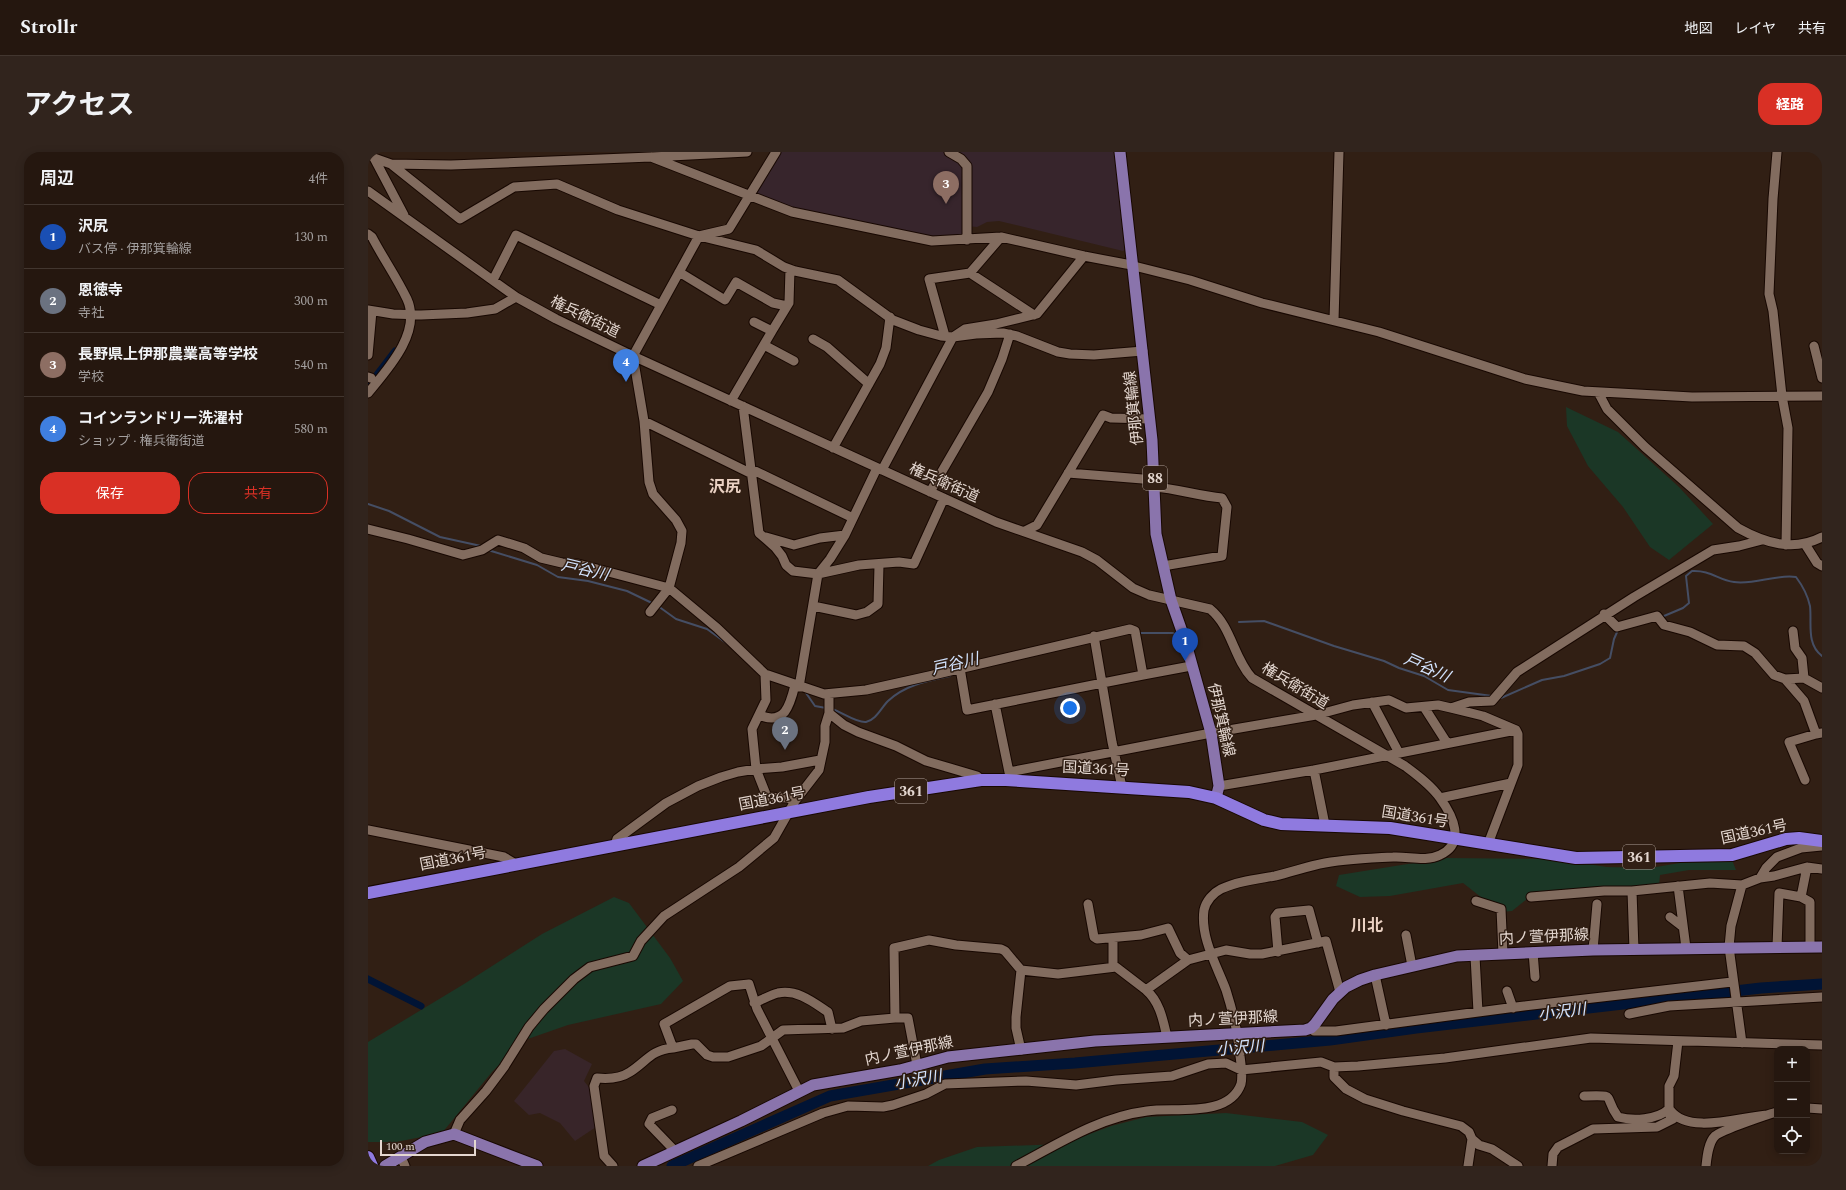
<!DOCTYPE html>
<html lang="ja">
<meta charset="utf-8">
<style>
:root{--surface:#25170f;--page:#31241d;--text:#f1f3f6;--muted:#a39f9e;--line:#42362f;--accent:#d93025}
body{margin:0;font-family:Spectral,"Noto Sans JP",serif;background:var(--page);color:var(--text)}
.controls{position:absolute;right:12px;bottom:12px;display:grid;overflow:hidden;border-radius:8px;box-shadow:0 2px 10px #0003}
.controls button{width:36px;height:36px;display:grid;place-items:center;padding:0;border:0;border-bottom:1px solid var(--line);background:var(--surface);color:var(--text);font:20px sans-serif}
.scale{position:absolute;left:12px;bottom:10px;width:96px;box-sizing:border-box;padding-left:4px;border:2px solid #e4d7d0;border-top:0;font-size:11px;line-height:14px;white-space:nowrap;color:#e4d7d0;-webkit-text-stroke:3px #311f14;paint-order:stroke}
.you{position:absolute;left:702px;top:556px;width:14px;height:14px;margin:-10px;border:3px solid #fff;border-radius:50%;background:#1a73e8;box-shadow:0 0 0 6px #1a73e833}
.badge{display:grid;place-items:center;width:26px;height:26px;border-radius:50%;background:var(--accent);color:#fff;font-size:13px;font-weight:700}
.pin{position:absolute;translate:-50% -33px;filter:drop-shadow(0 1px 2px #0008)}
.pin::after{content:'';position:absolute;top:21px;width:14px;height:12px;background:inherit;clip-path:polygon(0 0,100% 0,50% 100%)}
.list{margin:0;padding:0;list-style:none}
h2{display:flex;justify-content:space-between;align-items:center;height:52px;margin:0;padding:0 16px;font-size:17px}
h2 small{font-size:13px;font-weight:400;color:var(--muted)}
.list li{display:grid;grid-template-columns:26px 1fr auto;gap:12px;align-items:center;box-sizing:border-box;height:64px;padding:0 16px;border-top:1px solid var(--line)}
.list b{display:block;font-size:15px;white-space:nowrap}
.list p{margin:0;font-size:13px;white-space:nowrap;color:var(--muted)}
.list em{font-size:13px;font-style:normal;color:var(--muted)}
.actions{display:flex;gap:8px;padding:12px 16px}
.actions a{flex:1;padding:9px 0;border:1px solid var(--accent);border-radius:16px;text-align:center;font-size:14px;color:var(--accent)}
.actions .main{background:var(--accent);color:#fff}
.icon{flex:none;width:22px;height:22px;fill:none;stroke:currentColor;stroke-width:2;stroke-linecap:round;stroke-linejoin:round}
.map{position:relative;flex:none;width:1454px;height:1014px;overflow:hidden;border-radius:16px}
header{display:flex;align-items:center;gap:24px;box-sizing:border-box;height:56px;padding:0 20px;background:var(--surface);border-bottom:1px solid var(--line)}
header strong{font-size:19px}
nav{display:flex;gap:22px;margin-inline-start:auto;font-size:14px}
.intro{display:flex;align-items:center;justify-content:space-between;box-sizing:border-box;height:96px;padding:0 24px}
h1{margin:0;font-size:28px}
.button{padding:10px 18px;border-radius:16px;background:var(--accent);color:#fff;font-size:14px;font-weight:700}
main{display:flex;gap:24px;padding:0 24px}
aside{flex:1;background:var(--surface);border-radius:16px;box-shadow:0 2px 10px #0003}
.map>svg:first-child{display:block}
.industrial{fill:#382529}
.education{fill:#37252c}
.green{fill:#1b3726}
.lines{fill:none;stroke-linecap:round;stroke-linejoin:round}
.stream{stroke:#454e64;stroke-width:2}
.canal{stroke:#011435;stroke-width:7}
.river{stroke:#011435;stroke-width:11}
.minor-casing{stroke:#180802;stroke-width:11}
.major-casing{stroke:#180802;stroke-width:13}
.highway-casing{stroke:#180802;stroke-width:14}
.minor{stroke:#826c5f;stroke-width:9}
.major{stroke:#8a74ac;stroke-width:11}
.highway{stroke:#8f7adf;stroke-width:12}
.labels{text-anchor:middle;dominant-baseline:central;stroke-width:3;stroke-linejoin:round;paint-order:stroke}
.shield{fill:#311f14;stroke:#aea098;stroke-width:1}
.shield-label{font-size:14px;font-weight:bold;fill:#e4d7d0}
.street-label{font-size:15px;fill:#e4d7d0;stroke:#311f14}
.neighbourhood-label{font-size:16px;font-weight:bold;fill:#ead1c3;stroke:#311f14}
.water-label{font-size:16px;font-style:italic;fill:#d3e4ff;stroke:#311f14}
</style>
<header>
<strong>Strollr</strong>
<nav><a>地図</a><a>レイヤ</a><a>共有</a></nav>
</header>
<div class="intro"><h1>アクセス</h1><a class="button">経路</a></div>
<main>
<aside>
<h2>周辺<small>4件</small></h2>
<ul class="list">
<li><span class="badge" style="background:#1a4fb4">1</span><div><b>沢尻</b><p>バス停 · 伊那箕輪線</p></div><em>130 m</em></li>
<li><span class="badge" style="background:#6b7280">2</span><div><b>恩徳寺</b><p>寺社</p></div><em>300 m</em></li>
<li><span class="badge" style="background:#8d6e63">3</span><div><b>長野県上伊那農業高等学校</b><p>学校</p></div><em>540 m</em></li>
<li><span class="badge" style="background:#3f7fe0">4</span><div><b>コインランドリー洗濯村</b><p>ショップ · 権兵衛街道</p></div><em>580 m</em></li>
</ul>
<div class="actions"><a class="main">保存</a><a>共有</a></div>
</aside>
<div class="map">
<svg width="1454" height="1014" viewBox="0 0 1454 1014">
<rect width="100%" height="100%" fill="#311f14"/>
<path class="industrial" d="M197,897L224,912L216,929L223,938L228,975L207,989L192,971L172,961L161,963L146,949L186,899Z"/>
<path class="education" d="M408,0H747L758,97L755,99L631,69L619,70L609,75L599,74V88L564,89L424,60L381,45Z"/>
<path class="green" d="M1198,255L1250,280L1311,335L1345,372L1301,408L1282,395L1255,355L1220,314L1199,274Z
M1077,706L1187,707L1239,715L1282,716L1341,706L1364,708L1368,718H1321L1292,723L1291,733L1226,737L1159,747L1144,759L1132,760L1095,731L1022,744L992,745L968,734L971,723Z
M246,745L261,751L302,806L315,829L293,852L200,873L154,889L124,920L74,981L28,990H0V890L96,832L174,782Z
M858,961L934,970L960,983L945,1003L907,1014H560L571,1008L609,995L695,992L743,974L778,965Z"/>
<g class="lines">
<path class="stream" d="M0,352L21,359L72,385L113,394
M120,398L169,413L190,425L220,429L259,439L286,452
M290,454L308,467L339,477L361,493
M1296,464L1315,456L1321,451L1318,424L1324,419C1343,418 1350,428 1366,430C1387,433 1407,422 1428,425C1434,433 1440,445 1442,454C1444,471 1438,492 1454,504
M871,470L896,469L966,494L1016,509L1031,516L1056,524L1080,538L1124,544
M773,481H805
M438,541L447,554L458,556
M1130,546H1133L1174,528L1196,524L1232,512L1242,506L1246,487L1250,478
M464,557C474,560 488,571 498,570C508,568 513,556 520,549C537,533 559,529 582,524"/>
<path class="canal" d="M2,232L27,199
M0,827L53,854"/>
<path class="river" d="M304,1014L462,944L617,917L707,911L962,888L1048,876L1393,836L1454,832"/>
<defs>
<path id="minor" d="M0,0L6,6L36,63
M581,0L593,7L599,14V88
M1409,0L1405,47L1401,142L1405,159L1414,244L1420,276L1418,393
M284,5L379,0
M6,6L23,12L83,13L283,5L424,60L564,89L633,85L716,104L758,112L822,128L894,151L1011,180L1157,227L1215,239L1324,245L1454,244
M23,12L92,67L146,35L189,32L250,58L331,84L388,98L416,115L427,119L470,128L525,168L551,178L573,184L585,185L608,182L635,181L649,184L690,200L702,202L726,203L775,199
M0,39L148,145L188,167L265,204L628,370L714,400L729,408L765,436L781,443L842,457C864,475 865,505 884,526L1037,614C1049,623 1063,633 1072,646C1085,664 1098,691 1072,703C1058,710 1040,704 1025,705C1002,706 979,707 957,711C940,714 924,720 907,724C890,727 869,729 853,737C845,741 838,749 836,758C832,785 849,814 858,838C865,860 870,881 872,904C873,912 875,924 873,932C861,966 807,955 779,959C731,965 690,992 648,1014
M0,82L4,85C15,106 29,126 39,147C54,180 20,217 0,241
M311,120L357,148L368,130L405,151L419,154
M602,121L666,163
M125,128L148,83L293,153
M0,158L25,162L53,163L99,161L127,157L148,145
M966,168L971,0
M404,179L421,151L422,117
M577,184L561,127L602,121L633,85
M445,187L459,195L501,232
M396,193L426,209
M1446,194L1454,226
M0,203L4,159
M0,225L3,226
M1230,240L1239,257L1277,295L1370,376C1397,391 1425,400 1454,385
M363,249L404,179L386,170
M375,254L391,381L407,395L414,404L418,413L425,419L450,422L491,413L531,410L546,412L576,346
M276,269L384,322
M465,296L512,212L518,196L522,165
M383,317L485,366
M514,318L585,185L597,177L628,172L669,162L716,104
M700,321L787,328
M787,335C810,337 831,344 854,346L859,355L854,404L795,414
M562,340L620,240L634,207L642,182
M0,377L40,387L95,403L114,398L130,388L156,396L173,406L194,411L210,412L301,436L349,476L397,522L456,542L498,538L561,524L762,477L767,479L775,523L823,514
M657,379L669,373L735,263L743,266L782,267
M398,385L426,393L452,386L477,383
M1437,392L1449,411L1454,414
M445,454L488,463L499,460L510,452L511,413
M282,460L301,436L313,391L314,379L308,368L285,342L281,330L276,269L265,204L331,84L361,77L408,0
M1236,462L1249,475L1289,464L1296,473L1322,480L1349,493L1376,494L1387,501L1406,523L1417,527L1436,526L1454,536
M1425,479L1427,496L1434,506L1436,526
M726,484L744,590L754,635
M592,516L599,558L775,523
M397,522L398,548L384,577L388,617L399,645L420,646L427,649
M1417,527L1436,549L1448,582L1454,581
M431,535L450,422L462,407L477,383L509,316
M1004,550L1031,601
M627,552L641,620L843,581L948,563L985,553L1021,548L1038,556L1070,553L1083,556L1115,564L1148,578L1150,582V613L1120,692
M1056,555L1079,591
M1083,556L1101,550L1124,549L1149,520L1266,445L1345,398L1371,394L1394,388
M461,561L476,573L490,580L528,594L558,609L609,624L613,628
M391,563C417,574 422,553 427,533
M946,618L957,673
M1437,628L1421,590L1448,582
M851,634L946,618L1148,578
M1072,646L1143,631
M0,678L136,705L146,711
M247,693L249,687L298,651L330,634L353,625L370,620L388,617L414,615L452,608
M1392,726L1406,724L1439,715L1454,717
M1310,734L1318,796
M1264,739L1266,798
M1163,745L1236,739H1264L1342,731L1374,733
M1433,745L1442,750V795
M1108,749L1133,757L1135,802
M720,752L726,785L729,787L773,783L800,776L812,801L820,808L858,798L882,802H894L958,789L972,840
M1302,765L1315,775
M1038,783L1044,814
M1409,795L1411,741L1433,745L1439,715
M1225,798L1229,752
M910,800L907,765L910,761L941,758L950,791
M1165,800L1167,825
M1107,804L1110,860
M745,815V787
M653,818L690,822L748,815L778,838L820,808
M1007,823L1018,873
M778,838C792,850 795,868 799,885
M1139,839L1145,856
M386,851C394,848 402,843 410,841C429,837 445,850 460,860L464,877
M1261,862L1301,854L1454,845
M527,866H540L549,913
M943,876L946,879H968L1148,855L1364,830
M1374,891L1361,795L1363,774L1374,733L1392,726L1398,716L1409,705L1433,696L1454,694
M305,896L324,892H328L339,903L345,905H360L393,894L415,878L475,876L493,869L527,866L526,796L561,788L588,793L633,797L637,799L653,818L648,865V876L653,898
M966,915V925L978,937L997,947L1035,959L1093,974L1101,980L1104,987L1111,993L1124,997L1150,1014
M1216,944C1251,943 1234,943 1250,965C1265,969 1289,968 1301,957V934L1306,924L1310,889
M1439,956L1454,957
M304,958L284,966L281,972L307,999
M1302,958C1321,983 1371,965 1399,963
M86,982L92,968L118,939L136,915L161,875L176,857L206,827L222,815L265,804L273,789L296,764L371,715L406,686L427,649L451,618L457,590V574L461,561V543
M33,1005L37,1014
M245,1014L236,1004L226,934L229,926C239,927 253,926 262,920C279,909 283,898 305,896L296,872L362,834L381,832L389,857L431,939
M330,1014L455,961L480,954L515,955L525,953L558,942L577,932L658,929L708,933L748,928L804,924L840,912L858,911L873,918L953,910L966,915L990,914L1077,906L1223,886L1454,893
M1100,1014L1104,987
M1184,1014L1185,1002L1190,995L1225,977L1289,975L1305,967L1299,959
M1338,1014C1339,1005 1340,991 1347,984C1354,978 1398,963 1409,960"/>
<path id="major" d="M752,0L784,288L788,382L803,448L817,488L843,581L851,634L848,646
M17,1014L57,990L86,982L169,1014
M275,1014L373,969L445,933L532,918L580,905L727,889L937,878L943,876L947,872L965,847L978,835L992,828L1007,823L1089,804L1225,798L1454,795"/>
<path id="highway" d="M0,741L501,645L613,628H638L821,640L848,646L896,668L913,672L1022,676L1208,706L1364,703L1418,687L1431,686L1454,689
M0,1005L4,1014"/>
</defs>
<use href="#minor" class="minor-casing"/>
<use href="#major" class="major-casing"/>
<use href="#highway" class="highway-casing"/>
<use href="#minor" class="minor"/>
<use href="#major" class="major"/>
<use href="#highway" class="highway"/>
</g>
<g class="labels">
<g class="shield">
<rect x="775" y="314" width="24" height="24" rx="3"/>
<rect x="527" y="627" width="32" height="24" rx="3"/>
<rect x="1255" y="693" width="32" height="24" rx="3"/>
</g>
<g class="shield-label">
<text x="787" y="326">88</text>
<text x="543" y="639">361</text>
<text x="1271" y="705">361</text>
</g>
<g class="street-label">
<text transform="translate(217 165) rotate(26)">権兵衛街道</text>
<text transform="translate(766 256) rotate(-96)">伊那箕輪線</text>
<text transform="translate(576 331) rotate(24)">権兵衛街道</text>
<text transform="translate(927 534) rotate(31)">権兵衛街道</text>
<text transform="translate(853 568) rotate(77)">伊那箕輪線</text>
<text transform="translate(728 617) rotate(3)">国道361号</text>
<text transform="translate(404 647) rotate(-11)">国道361号</text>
<text transform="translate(1047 665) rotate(9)">国道361号</text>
<text transform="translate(1386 680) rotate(-12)">国道361号</text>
<text transform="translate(85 707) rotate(-11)">国道361号</text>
<text transform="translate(1176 785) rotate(-3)">内ノ萱伊那線</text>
<text transform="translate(865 867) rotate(-3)">内ノ萱伊那線</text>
<text transform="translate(541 899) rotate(-12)">内ノ萱伊那線</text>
</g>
<g class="neighbourhood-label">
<text x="357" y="335">沢尻</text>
<text x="999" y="774">川北</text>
</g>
<g class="water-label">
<text transform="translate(217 418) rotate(13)">戸谷川</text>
<text transform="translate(587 512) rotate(-13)">戸谷川</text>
<text transform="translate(1059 516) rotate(24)">戸谷川</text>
<text transform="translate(1194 860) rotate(-7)">小沢川</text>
<text transform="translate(872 896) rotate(-5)">小沢川</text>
<text transform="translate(550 928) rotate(-10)">小沢川</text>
</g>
</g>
</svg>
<div class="controls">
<button>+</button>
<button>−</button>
<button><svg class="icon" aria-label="locate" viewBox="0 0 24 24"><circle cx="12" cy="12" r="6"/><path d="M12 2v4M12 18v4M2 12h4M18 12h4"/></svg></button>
</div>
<div class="scale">100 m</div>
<div class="you"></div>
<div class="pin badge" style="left:817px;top:509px;background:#1a4fb4">1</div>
<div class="pin badge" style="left:417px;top:598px;background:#6b7280">2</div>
<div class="pin badge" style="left:578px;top:52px;background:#8d6e63">3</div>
<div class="pin badge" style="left:258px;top:230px;background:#3f7fe0">4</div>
</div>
</main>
